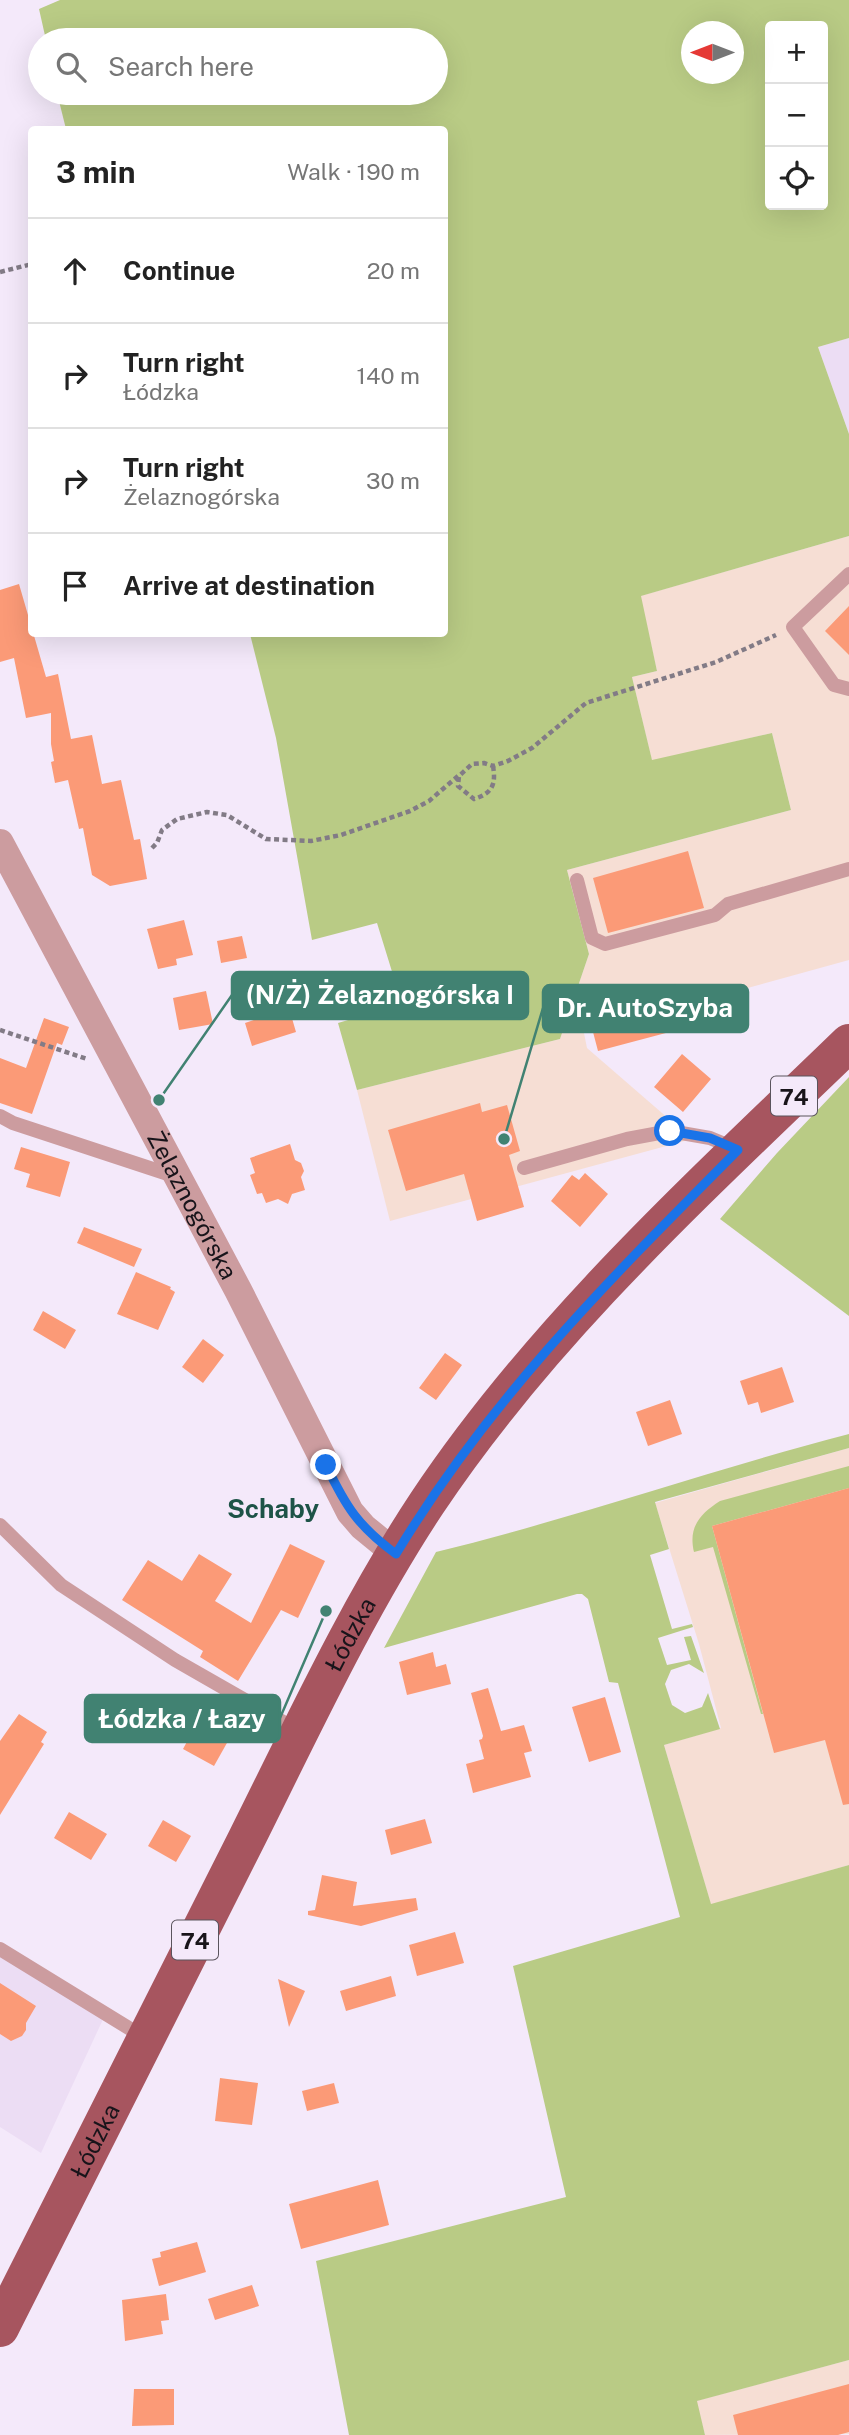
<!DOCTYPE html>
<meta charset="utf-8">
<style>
:root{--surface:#fff;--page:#f6f6f6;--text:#222;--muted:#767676;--line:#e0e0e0}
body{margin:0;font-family:"Public Sans",sans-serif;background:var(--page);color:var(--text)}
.controls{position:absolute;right:21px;top:21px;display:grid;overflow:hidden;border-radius:7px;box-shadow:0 7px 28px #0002}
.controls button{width:63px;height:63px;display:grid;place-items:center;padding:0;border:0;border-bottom:2px solid var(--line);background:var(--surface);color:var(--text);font:35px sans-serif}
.compass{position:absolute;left:681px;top:21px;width:63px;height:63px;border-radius:50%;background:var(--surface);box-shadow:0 7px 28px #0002;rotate:270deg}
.stop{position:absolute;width:21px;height:21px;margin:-16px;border:5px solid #1a73e8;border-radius:50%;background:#fff}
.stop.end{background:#1a73e8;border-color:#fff;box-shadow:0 2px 7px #0008}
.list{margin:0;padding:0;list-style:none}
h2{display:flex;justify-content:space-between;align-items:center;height:91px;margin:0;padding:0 28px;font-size:30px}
h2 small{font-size:23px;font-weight:400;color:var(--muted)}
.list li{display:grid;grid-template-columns:46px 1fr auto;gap:21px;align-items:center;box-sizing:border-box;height:105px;padding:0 28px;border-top:2px solid var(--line)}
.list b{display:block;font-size:26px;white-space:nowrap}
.list p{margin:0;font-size:23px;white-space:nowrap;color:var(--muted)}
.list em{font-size:23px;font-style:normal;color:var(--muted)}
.icon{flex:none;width:38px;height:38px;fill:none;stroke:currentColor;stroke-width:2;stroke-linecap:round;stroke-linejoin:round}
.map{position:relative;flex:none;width:849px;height:2435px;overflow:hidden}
.search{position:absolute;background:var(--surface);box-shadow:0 7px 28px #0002;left:28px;top:28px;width:420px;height:77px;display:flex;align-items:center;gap:18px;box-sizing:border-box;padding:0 24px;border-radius:38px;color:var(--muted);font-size:26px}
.panel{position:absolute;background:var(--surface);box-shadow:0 7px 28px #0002;left:28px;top:126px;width:420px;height:511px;border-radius:7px}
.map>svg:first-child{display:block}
.commercial{fill:#f6ded4}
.built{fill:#ecddf4}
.green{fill:#b9cb85;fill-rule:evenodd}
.building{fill:#fb9a77}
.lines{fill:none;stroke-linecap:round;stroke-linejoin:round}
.path{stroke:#827b86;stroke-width:4.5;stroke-dasharray:5 3.5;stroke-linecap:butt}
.service{stroke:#cc9c9f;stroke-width:14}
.minor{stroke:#cc9c9f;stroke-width:28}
.primary{stroke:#a7555f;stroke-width:38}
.route{stroke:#1a73e8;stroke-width:9}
.labels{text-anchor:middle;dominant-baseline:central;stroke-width:7;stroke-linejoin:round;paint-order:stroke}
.shield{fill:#f4e9fa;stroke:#5a545d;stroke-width:2}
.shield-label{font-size:23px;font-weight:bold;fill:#18141a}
.street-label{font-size:24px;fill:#18141a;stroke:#f4e9fa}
.neighbourhood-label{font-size:26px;font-weight:bold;fill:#1d5347;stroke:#f4e9fa}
.leader{fill:none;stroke:#418272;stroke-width:2.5}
.callout-dot{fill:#418272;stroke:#f4e9fa;stroke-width:2.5}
.callout{fill:#418272;stroke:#418272;stroke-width:2.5}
.callout-label{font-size:26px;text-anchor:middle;font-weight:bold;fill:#fff}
</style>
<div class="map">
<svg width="849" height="2435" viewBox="0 0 849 2435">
<rect width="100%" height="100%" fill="#f4e9fa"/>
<path class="commercial" d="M849,536V960L584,1033L587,1048L692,1139L390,1221L357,1090L560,1039L589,954L567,870L791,810L772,733L652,761L632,677L657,671L640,596Z
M849,1448V1865L711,1905L664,1745L721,1728L699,1644L655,1503Z
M849,2360V2434L705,2435L696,2401Z"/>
<path class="built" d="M849,338V434L818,347Z
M0,1949L105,2015L41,2153L0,2127Z"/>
<path class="green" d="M60,0H849V338L818,347L849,434V536L641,596L657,671L632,677L652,760L772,733L791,810L567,870L589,954L560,1039L357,1090L338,1023L402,1004L377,923L312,940L276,738L250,634H444V130L66,129L57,93H436V40H46L39,9ZM823,26V205H770V26ZM692,32H734V74H692Z
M849,1077V1316L720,1219L777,1153Z
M849,1434V1448L655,1502L669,1549L650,1555L672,1629L692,1624L693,1627L658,1638L667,1665L691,1660L684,1637L691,1636L704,1673L689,1664L671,1670L665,1684L672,1705L685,1713L702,1707L708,1693L720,1729L664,1745L711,1904L849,1865V2360L697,2401L705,2435H349L316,2261L566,2197L513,1966L680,1917L618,1683L609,1682L588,1599L582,1594H577L384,1648L436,1552C575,1518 710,1470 849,1434Z
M849,1466V1488L712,1526L763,1714H761L713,1547L694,1552C688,1527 700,1514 720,1501Z"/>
<path class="building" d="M19,584L46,677L58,674L71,739L92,735L102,784L121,780L134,840L140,839L147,879L110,886L92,875L83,828L79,829L68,780L55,783L51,762L54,761L51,744V713L26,718L14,658L0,662V590Z
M849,606V655L825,631Z
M688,851L704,908L608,933L593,878Z
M184,920L193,955L176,959L177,965L158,969L147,929Z
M242,936L247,958L221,963L217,941Z
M206,991L213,1024L179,1030L173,998Z
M725,997L730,1016L598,1051L593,1032Z
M289,1008L296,1032L252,1046L245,1023Z
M44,1018L69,1027L62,1045L57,1043L32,1114L0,1103V1058L26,1068Z
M682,1054L711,1079L683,1112L654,1087Z
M480,1103L482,1112L507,1105L520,1151L509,1155L524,1207L477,1221L464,1174L406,1191L388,1130Z
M290,1144L295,1160L301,1163L304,1171L301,1177L305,1190L292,1194L288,1204L278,1199L266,1203L262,1193L257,1194L250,1175L255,1173L250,1158Z
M21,1147L70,1162L60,1197L26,1187L30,1174L14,1169Z
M585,1173L608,1194L580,1227L551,1201L572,1175L579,1180Z
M84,1227L142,1249L134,1267L77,1243Z
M136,1272L171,1287L170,1289L175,1292L158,1330L117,1314Z
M43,1311L76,1330L65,1349L33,1330Z
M203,1339L224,1355L203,1383L182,1367Z
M445,1353L462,1365L436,1400L419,1388Z
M782,1367L794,1402L761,1413L758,1402L748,1405L740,1381Z
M670,1400L682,1434L648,1446L636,1412Z
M849,1488V1804L843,1805L825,1740L774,1753L712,1526Z
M290,1544L325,1561L298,1618L281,1610L238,1681L200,1657L203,1651L122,1600L148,1560L182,1581L199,1554L232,1574L215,1601L251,1623Z
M433,1652L436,1667L446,1664L451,1684L407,1695L399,1662Z
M488,1688L501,1731L524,1725L532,1751L524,1753L531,1777L473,1793L466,1764L484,1759L479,1740L482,1739L483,1736L471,1693Z
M605,1697L621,1752L589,1762L572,1707Z
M19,1714L47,1732L41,1742L44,1744L0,1815V1741Z
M201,1716L232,1734L214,1766L183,1749Z
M69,1812L107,1834L91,1860L54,1838Z
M425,1819L432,1843L391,1855L385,1830Z
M163,1820L191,1836L176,1862L148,1846Z
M322,1875L357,1882L353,1906L416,1898L418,1910L361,1926L308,1915V1911L315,1910Z
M455,1932L464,1963L417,1976L409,1945Z
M391,1976L396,1996L346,2011L340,1991Z
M278,1979L305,1991L289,2027Z
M0,1983L36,2006L26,2023V2030L22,2036L11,2041L0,2034Z
M220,2078L258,2083L252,2125L215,2121Z
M334,2083L339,2103L307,2111L302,2091Z
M378,2180L389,2225L301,2249L289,2204Z
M197,2242L206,2272L159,2286L152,2259L161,2257L160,2252Z
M252,2285L259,2306L215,2320L208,2299Z
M166,2294L169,2320L161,2321L163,2334L125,2341L122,2300Z
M849,2384V2432L838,2435H738L733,2415Z
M134,2389H174V2425L132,2426Z"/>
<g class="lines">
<path class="path" d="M0,272L32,264
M493,766C496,784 493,793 474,799L458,786L459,776L472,764L484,763L493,766L508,761L532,748L586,703L716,662L776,635
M152,848L157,843L162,830L177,819L207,812L227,815L266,839L311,841L341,835L410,811L429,801L458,776
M0,1030L87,1059"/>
<path class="service" d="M849,574L793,627L834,685L849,689
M577,880L592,938L605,944L715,915L728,904L849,869
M0,1116L13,1123L174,1176
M524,1168L627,1139L670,1131L710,1138L734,1148
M0,1525L61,1585L175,1660L299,1731
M0,1949L145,2038"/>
<path class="minor" id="s1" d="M0,843L238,1290L350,1512L363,1527L396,1554"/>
<path class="primary" id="s2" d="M0,2328C82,2165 164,2003 246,1840C302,1728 358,1607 427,1503C543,1329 700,1187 849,1043"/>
</g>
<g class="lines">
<path class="route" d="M326,1465C346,1507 358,1526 396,1554C491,1397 610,1279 738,1150L710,1138L670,1131"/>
</g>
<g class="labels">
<g class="shield">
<rect x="771" y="1076.5" width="46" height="39" rx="5"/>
<rect x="172" y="1920.5" width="46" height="39" rx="5"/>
</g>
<g class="shield-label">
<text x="794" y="1096">74</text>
<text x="195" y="1940">74</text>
</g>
<g class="street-label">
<text stroke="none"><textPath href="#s1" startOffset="410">Żelaznogórska</textPath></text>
<text stroke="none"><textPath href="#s2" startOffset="777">Łódzka</textPath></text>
<text stroke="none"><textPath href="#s2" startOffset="210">Łódzka</textPath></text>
</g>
<g class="neighbourhood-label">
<text x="273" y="1508">Schaby</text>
</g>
</g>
<path class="leader" d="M159 1100L232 995M504 1139L543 1008M326 1611L280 1718"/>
<g class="callout-dot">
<circle cx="159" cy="1100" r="7"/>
<circle cx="504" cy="1139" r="7"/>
<circle cx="326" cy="1611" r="7"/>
</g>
<g class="callout">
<rect x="232" y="972" width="296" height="47" rx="7"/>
<rect x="543" y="985" width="205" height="47" rx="7"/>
<rect x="85" y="1695" width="195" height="47" rx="7"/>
</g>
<g class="callout-label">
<text x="380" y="1004">(N/Ż) Żelaznogórska I</text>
<text x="645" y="1017">Dr. AutoSzyba</text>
<text x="182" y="1728">Łódzka / Łazy</text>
</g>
</svg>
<div class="controls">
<button>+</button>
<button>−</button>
<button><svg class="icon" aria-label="locate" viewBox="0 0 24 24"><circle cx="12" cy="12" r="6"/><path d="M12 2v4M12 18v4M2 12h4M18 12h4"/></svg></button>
</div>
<svg class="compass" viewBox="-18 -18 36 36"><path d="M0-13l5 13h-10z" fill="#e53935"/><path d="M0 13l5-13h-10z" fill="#767676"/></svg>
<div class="stop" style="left:670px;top:1131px"></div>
<div class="stop end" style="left:326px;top:1465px"></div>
<div class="search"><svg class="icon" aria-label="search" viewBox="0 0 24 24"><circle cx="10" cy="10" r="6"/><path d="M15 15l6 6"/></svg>Search here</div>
<section class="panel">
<h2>3 min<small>Walk · 190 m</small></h2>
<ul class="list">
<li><svg class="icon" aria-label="ahead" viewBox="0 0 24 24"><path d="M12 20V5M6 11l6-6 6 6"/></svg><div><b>Continue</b></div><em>20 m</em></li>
<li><svg class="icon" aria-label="right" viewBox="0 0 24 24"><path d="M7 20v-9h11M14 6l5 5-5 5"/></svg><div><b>Turn right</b><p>Łódzka</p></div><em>140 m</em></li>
<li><svg class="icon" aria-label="right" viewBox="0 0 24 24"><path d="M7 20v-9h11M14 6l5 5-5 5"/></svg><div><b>Turn right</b><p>Żelaznogórska</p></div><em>30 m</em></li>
<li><svg class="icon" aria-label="arrive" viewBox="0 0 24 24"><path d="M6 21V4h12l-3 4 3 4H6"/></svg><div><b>Arrive at destination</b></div></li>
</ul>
</section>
</div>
